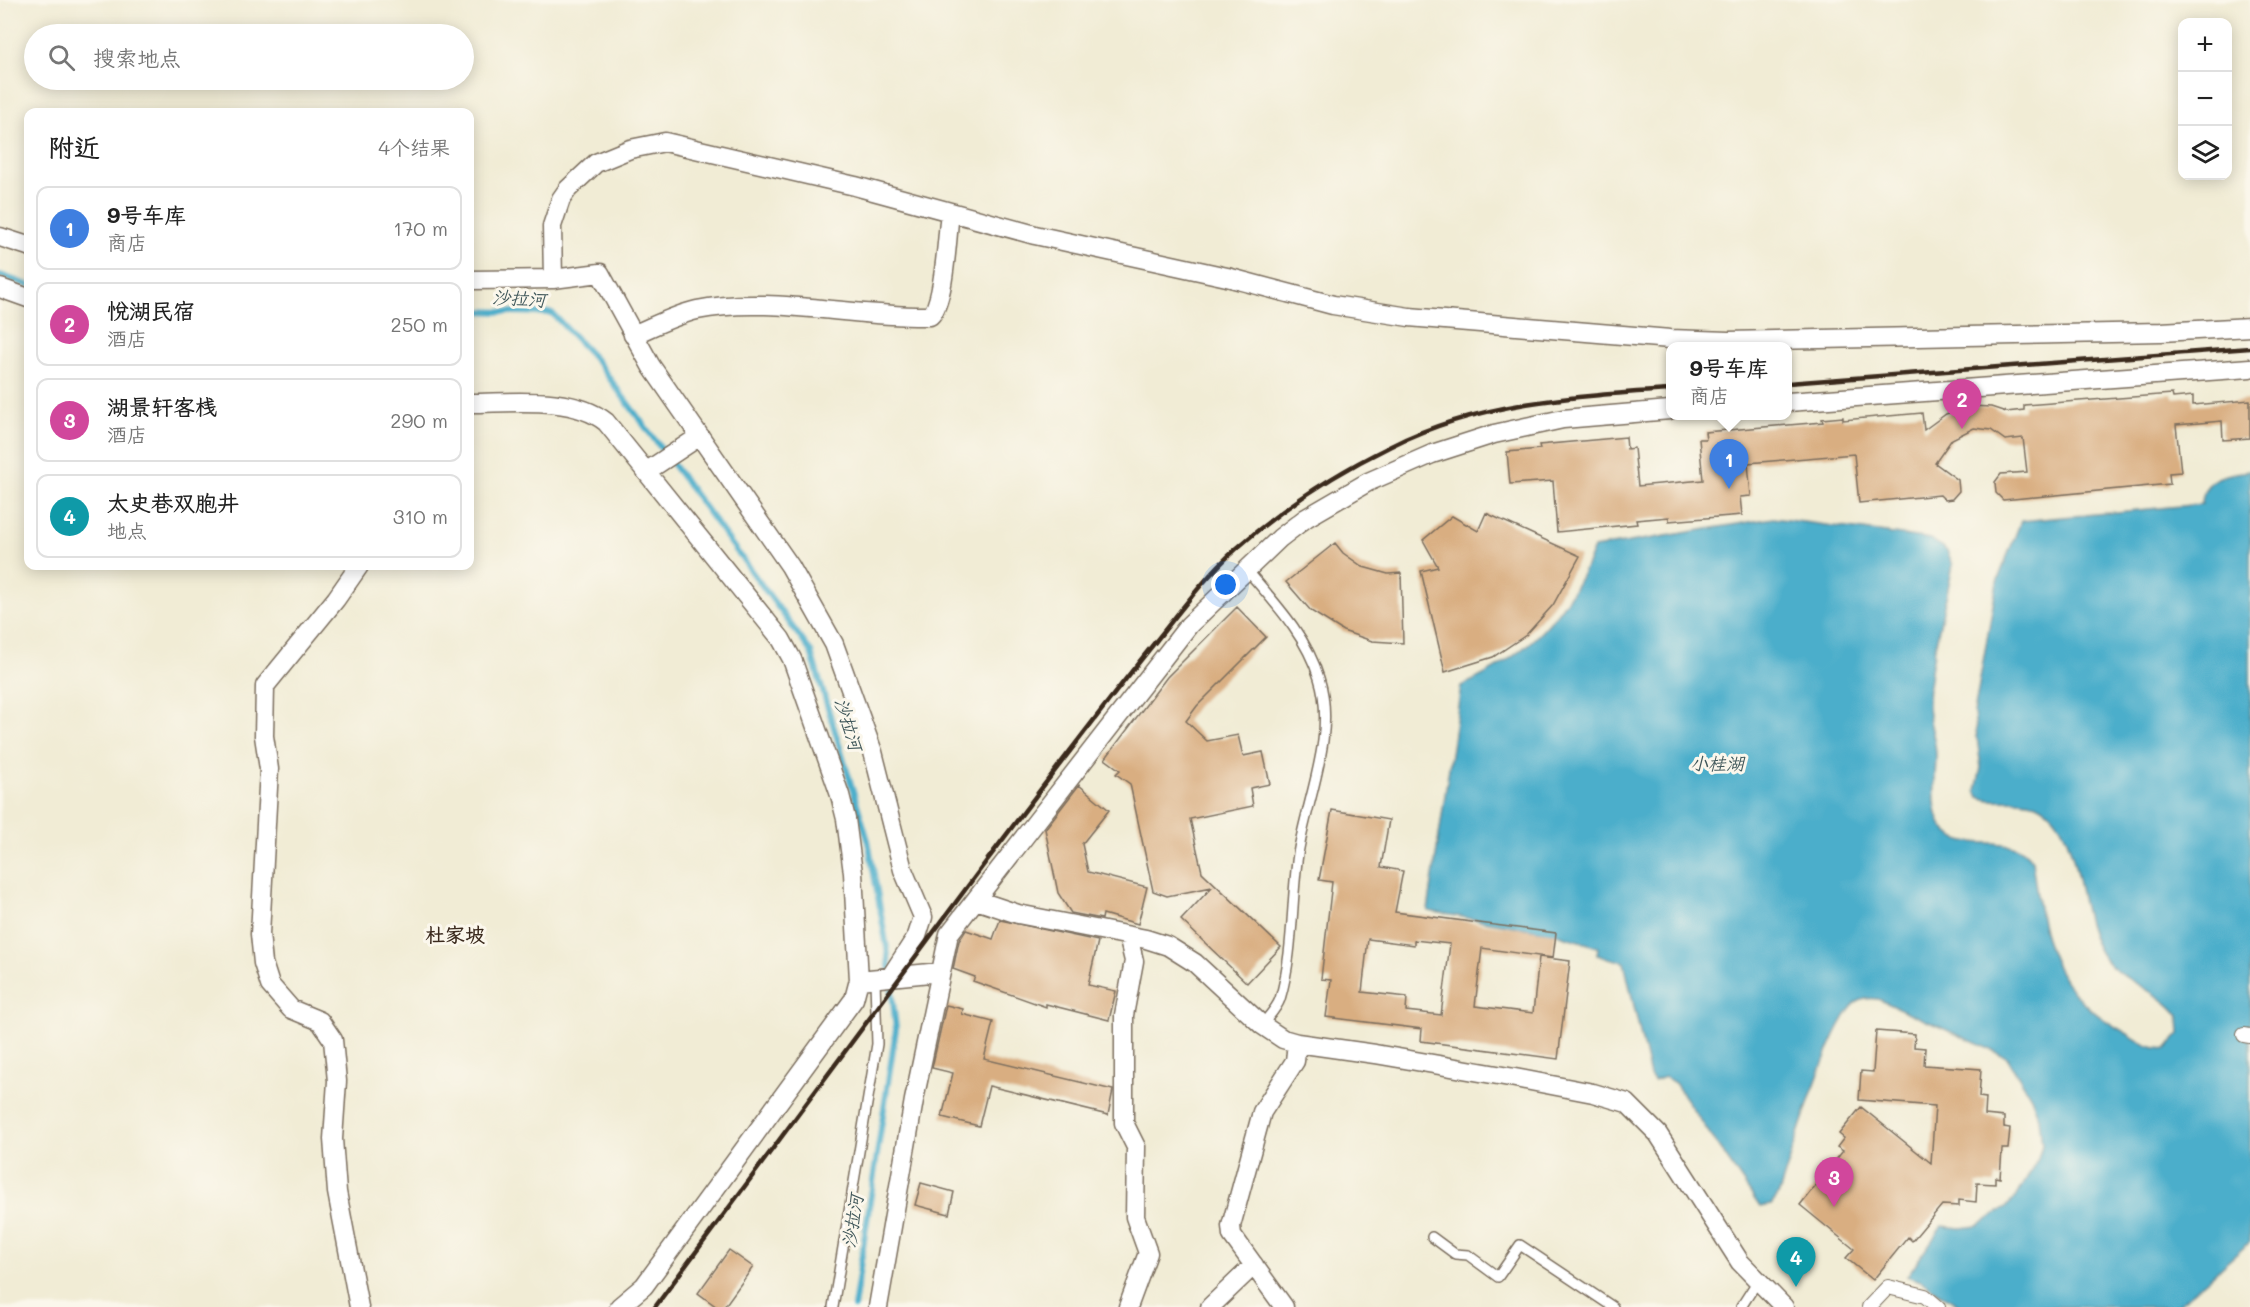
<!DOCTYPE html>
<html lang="zh">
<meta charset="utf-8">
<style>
:root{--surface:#fff;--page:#f6f6f6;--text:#222;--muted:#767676;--line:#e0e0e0;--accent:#ea580c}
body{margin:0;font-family:Mali,"LXGW WenKai TC",sans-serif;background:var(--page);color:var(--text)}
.controls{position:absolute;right:18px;top:18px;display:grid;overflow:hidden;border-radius:12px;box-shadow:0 3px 15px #0003}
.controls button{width:54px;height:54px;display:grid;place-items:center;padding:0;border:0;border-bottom:2px solid var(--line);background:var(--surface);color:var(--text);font:30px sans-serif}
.you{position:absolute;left:1226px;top:585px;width:21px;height:21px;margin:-15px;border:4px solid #fff;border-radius:50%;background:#1a73e8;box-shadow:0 0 0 9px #1a73e833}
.badge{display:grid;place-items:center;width:39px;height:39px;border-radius:50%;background:var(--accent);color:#fff;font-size:20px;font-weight:700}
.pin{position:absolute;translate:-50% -50px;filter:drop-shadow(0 2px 3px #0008)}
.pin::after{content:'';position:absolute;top:32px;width:21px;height:18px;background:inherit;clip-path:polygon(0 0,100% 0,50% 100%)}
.popup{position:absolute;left:1666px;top:342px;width:126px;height:78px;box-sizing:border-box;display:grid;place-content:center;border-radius:12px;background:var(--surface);filter:drop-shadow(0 2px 4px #0005);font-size:20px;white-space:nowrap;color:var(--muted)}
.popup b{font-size:22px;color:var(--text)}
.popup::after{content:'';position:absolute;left:50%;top:100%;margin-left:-12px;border:12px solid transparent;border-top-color:var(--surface)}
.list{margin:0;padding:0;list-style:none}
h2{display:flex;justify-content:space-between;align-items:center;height:78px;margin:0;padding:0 24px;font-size:26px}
h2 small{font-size:20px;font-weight:400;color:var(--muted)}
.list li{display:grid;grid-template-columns:39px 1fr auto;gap:18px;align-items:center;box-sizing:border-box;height:84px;margin:0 12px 12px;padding:0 12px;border:2px solid var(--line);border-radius:12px}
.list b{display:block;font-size:22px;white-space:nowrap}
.list p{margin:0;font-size:20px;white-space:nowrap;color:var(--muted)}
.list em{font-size:20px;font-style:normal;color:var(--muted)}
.icon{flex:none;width:33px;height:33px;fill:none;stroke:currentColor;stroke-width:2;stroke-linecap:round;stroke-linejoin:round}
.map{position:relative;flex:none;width:2250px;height:1307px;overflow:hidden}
.search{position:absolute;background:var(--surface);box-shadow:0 3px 15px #0003;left:24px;top:24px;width:450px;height:66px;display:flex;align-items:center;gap:15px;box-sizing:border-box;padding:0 21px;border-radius:33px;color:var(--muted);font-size:22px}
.panel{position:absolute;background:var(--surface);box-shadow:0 3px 15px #0003;left:24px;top:108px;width:450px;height:462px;border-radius:12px}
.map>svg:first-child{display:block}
.water{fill:#4caecb;stroke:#446c74;stroke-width:1.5}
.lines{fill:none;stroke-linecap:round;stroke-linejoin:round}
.stream{stroke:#4caecb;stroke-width:6}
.building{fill:#d9ae81;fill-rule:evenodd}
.service-casing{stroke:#7b6e5e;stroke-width:12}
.pedestrian-casing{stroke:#7b6e5e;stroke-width:16}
.minor-casing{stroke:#7b6e5e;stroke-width:21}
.service{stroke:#fff;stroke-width:9}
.pedestrian{stroke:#fff;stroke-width:14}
.minor{stroke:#fff;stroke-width:18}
.rail{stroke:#3b2a1e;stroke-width:4.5}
.labels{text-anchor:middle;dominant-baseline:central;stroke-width:6;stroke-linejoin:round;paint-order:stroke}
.water-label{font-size:18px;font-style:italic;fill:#41585b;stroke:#fbf7ec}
.quarter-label{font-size:20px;font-weight:bold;fill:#3b2a1e;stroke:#fbf7ec}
</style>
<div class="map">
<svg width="2250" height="1307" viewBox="0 0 2250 1307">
<rect width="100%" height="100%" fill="#fbf7ec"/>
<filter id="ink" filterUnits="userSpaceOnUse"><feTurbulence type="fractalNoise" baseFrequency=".0167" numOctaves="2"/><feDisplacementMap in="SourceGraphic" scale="12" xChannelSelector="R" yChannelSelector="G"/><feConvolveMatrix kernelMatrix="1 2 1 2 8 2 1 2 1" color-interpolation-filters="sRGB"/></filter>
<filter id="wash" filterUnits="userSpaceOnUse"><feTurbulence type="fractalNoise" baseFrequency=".008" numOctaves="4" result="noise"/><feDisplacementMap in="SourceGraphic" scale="24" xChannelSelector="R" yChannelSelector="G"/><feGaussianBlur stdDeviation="1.35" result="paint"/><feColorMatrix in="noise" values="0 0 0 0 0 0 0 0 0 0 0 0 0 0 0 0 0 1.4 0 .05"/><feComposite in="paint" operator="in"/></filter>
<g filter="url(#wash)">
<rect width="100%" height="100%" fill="#f1ecd5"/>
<path class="water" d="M2250,471V1242L2176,1307H1961L1921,1281L1907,1276L1942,1226L1960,1228L1978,1226L2007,1206L2017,1196L2038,1159L2042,1145L2039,1118L2031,1097L2007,1057L1878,999C1871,998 1863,998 1856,1003C1829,1024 1791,1158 1778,1196L1771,1205L1760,1207L1675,1083L1665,1077L1654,1081L1650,1076L1624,962L1597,955L1598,947L1557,934L1428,911L1461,686C1525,658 1568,614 1594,548L1773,518L1931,539L1947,551L1953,565C1945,606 1928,665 1928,705C1928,722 1936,738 1936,755C1936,777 1929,814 1946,831C1970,855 2013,829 2032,861C2043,941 2049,991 2126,1033C2139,1041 2152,1051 2167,1048L2180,1034L2179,1016C2160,990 2121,982 2103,957C2073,915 2085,826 2037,804C2018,795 1998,805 1979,797L1976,791L1981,768L1974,713L1997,582L2021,521L2202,504C2203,476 2226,474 2250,471Z"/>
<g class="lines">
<path class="stream" d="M0,275L28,285
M470,311L552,313L596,360L811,652L868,840L887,948L896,1029L854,1307"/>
</g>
<g id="blocks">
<path class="building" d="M2172,394L2173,398L2193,396V405L2250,400V438L2223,440L2222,421L2176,425L2181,472L2169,473L2170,484L2003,500L1996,493L1995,482L2001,474L2027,472L2023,438L2005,440L1991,430L1974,428L1952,439L1935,463L1958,480L1959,491L1952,499L1945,500L1940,495L1859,503L1854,454L1748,463L1751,496L1740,497L1742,515L1669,521V517L1636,520L1637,524L1557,532L1553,481L1510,484L1507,452L1540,449L1539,445L1626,437L1627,449L1634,448L1638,486L1703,480L1699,439H1706L1705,432L1823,422L1822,419L1843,417V420L1922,413L1924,430L1946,414L1970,406L1991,407L2006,412L2024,410V405Z
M1486,513L1580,556L1553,605L1526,635L1493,657L1445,672L1421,571L1438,567L1423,540L1452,516L1478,531Z
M1335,543L1343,553L1363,567L1388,574L1401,573L1403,643L1372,641L1343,631L1311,611L1286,582Z
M1237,607L1266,637L1197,706L1186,721L1207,741L1238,735L1243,756L1263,752L1270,784L1250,788L1253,806L1190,819L1202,872L1281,947L1247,983L1181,920L1212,887L1167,896L1153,891L1130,784L1116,774L1120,770L1105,759L1167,677Z
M1079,785L1109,810L1082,844L1088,872L1147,887L1138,924L1103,914L1102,919L1071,913L1058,893L1045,829Z
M1332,810L1389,820L1381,867L1403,871L1395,912L1556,933L1553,958L1482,948L1475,1006L1533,1013L1539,957L1570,961L1558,1059L1421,1041L1422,1029L1326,1017L1331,980L1321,979L1332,882L1319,880ZM1368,939L1414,945V940L1450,944L1441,1015L1406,1011L1407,997L1362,992Z
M1000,920L1098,941L1088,985L1116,991L1109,1020L1046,1004V1007L973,981L975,977L953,969L959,941L966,930L993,939Z
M946,1005L963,1009L962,1014L993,1022L984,1059L1113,1090L1108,1115L989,1086L979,1126L942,1117L953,1073L932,1068Z
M1876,1031L1915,1034L1914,1047L1925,1048L1924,1065L1981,1069L1979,1097L1986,1098L1985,1115L2004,1117V1127L2010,1128L2008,1149H2002L2000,1178L1995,1177V1184L1977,1183L1976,1202L1959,1200V1206L1942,1205L1912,1241L1908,1237L1873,1280L1846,1258L1854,1249L1800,1205L1843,1151L1837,1147L1844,1138L1839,1134L1861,1107L1931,1163L1935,1106L1859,1100L1861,1071L1873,1072Z
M921,1183L954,1192L949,1214L915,1205Z
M729,1250L753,1267L724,1307H717L698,1293Z"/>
</g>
</g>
<g filter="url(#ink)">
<use href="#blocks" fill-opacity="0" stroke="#7b6e5e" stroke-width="1.5"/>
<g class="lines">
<defs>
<path id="service" d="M1246,569C1274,602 1306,635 1319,678C1337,734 1307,798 1298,854C1291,901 1294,952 1280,999C1277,1008 1268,1017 1262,1025
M1432,1237L1455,1254L1468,1255L1498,1277L1520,1245L1613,1307
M833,1307L877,1044L875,980
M1741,1307L1757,1282"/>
<path id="pedestrian" d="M2244,1035L2250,1036
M1869,1307L1888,1287L1925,1296L1938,1307"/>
<path id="minor" d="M0,237L28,246
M553,279L552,226L561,199L568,189L596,163L630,149L665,142L855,186L1035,235L1227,277L1333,305L1409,317L1670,339L1728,341L2161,332L2250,327
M470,280L553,279L600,273L651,366L790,566L834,644L873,752L903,870L923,917L917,936L891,976
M0,288L28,298
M633,335C654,326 675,315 697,310C767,295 856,318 930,316C945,303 947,234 950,212
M1788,402L2250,368
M470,403C511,403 573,395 606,422L781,639L792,659L840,795L846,819L853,873L859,980L854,999L644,1286L619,1307
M647,471L700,436
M359,566L336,599L265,686L264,736L269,769L260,934L263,963L270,985L291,1009L320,1021L333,1040L337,1081L333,1139L337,1192L359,1307
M976,900L1018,914L1146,939L1168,946L1195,963L1262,1025L1283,1039L1297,1043L1375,1054L1515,1078L1593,1093L1627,1103L1658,1134L1740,1262L1784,1307
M859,980L940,972
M878,1307L914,1100L949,934L1189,625L1280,538L1306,518L1368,482L1432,454L1494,434L1563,419L1670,410
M1128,1307L1148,1253L1135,1217L1136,1147L1124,1123V1015L1134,961L1128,936
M1210,1307L1254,1265
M1284,1307L1232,1235L1231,1226L1262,1112L1295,1061L1297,1043"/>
</defs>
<use href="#service" class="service-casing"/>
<use href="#pedestrian" class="pedestrian-casing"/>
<use href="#minor" class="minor-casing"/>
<use href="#service" class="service"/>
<use href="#pedestrian" class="pedestrian"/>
<use href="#minor" class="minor"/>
<path class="rail" d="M1788,383L2250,348
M655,1307C764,1158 874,1010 985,863C1041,789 1097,714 1156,641C1181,610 1206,576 1236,549C1282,508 1336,473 1391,446C1478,402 1575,396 1670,390"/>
</g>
</g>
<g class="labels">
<g class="water-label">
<text transform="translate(519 298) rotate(3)">沙拉河</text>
<text transform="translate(849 724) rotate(73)">沙拉河</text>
<text x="1717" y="763">小桂湖</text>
<text transform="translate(852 1221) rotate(-81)">沙拉河</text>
</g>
<g class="quarter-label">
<text x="455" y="934">杜家坡</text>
</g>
</g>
</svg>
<div class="controls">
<button>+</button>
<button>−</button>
<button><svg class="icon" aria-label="layers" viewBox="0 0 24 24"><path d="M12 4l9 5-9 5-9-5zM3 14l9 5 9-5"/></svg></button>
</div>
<div class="you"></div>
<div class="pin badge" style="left:1729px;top:489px;background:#3f7fe0">1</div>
<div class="popup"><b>9号车库</b>商店</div>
<div class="pin badge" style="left:1962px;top:429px;background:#d1479c">2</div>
<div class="pin badge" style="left:1834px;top:1207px;background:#d1479c">3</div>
<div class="pin badge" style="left:1796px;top:1287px;background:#0f9aa8">4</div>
<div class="search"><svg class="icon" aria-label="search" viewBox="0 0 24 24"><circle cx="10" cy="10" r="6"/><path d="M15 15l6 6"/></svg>搜索地点</div>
<section class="panel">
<h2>附近<small>4个结果</small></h2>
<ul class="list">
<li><span class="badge" style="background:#3f7fe0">1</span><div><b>9号车库</b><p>商店</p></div><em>170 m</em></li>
<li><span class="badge" style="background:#d1479c">2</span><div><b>悦湖民宿</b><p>酒店</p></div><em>250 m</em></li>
<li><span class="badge" style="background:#d1479c">3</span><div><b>湖景轩客栈</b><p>酒店</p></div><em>290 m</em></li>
<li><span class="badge" style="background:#0f9aa8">4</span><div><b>太史巷双胞井</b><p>地点</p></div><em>310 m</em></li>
</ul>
</section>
</div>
